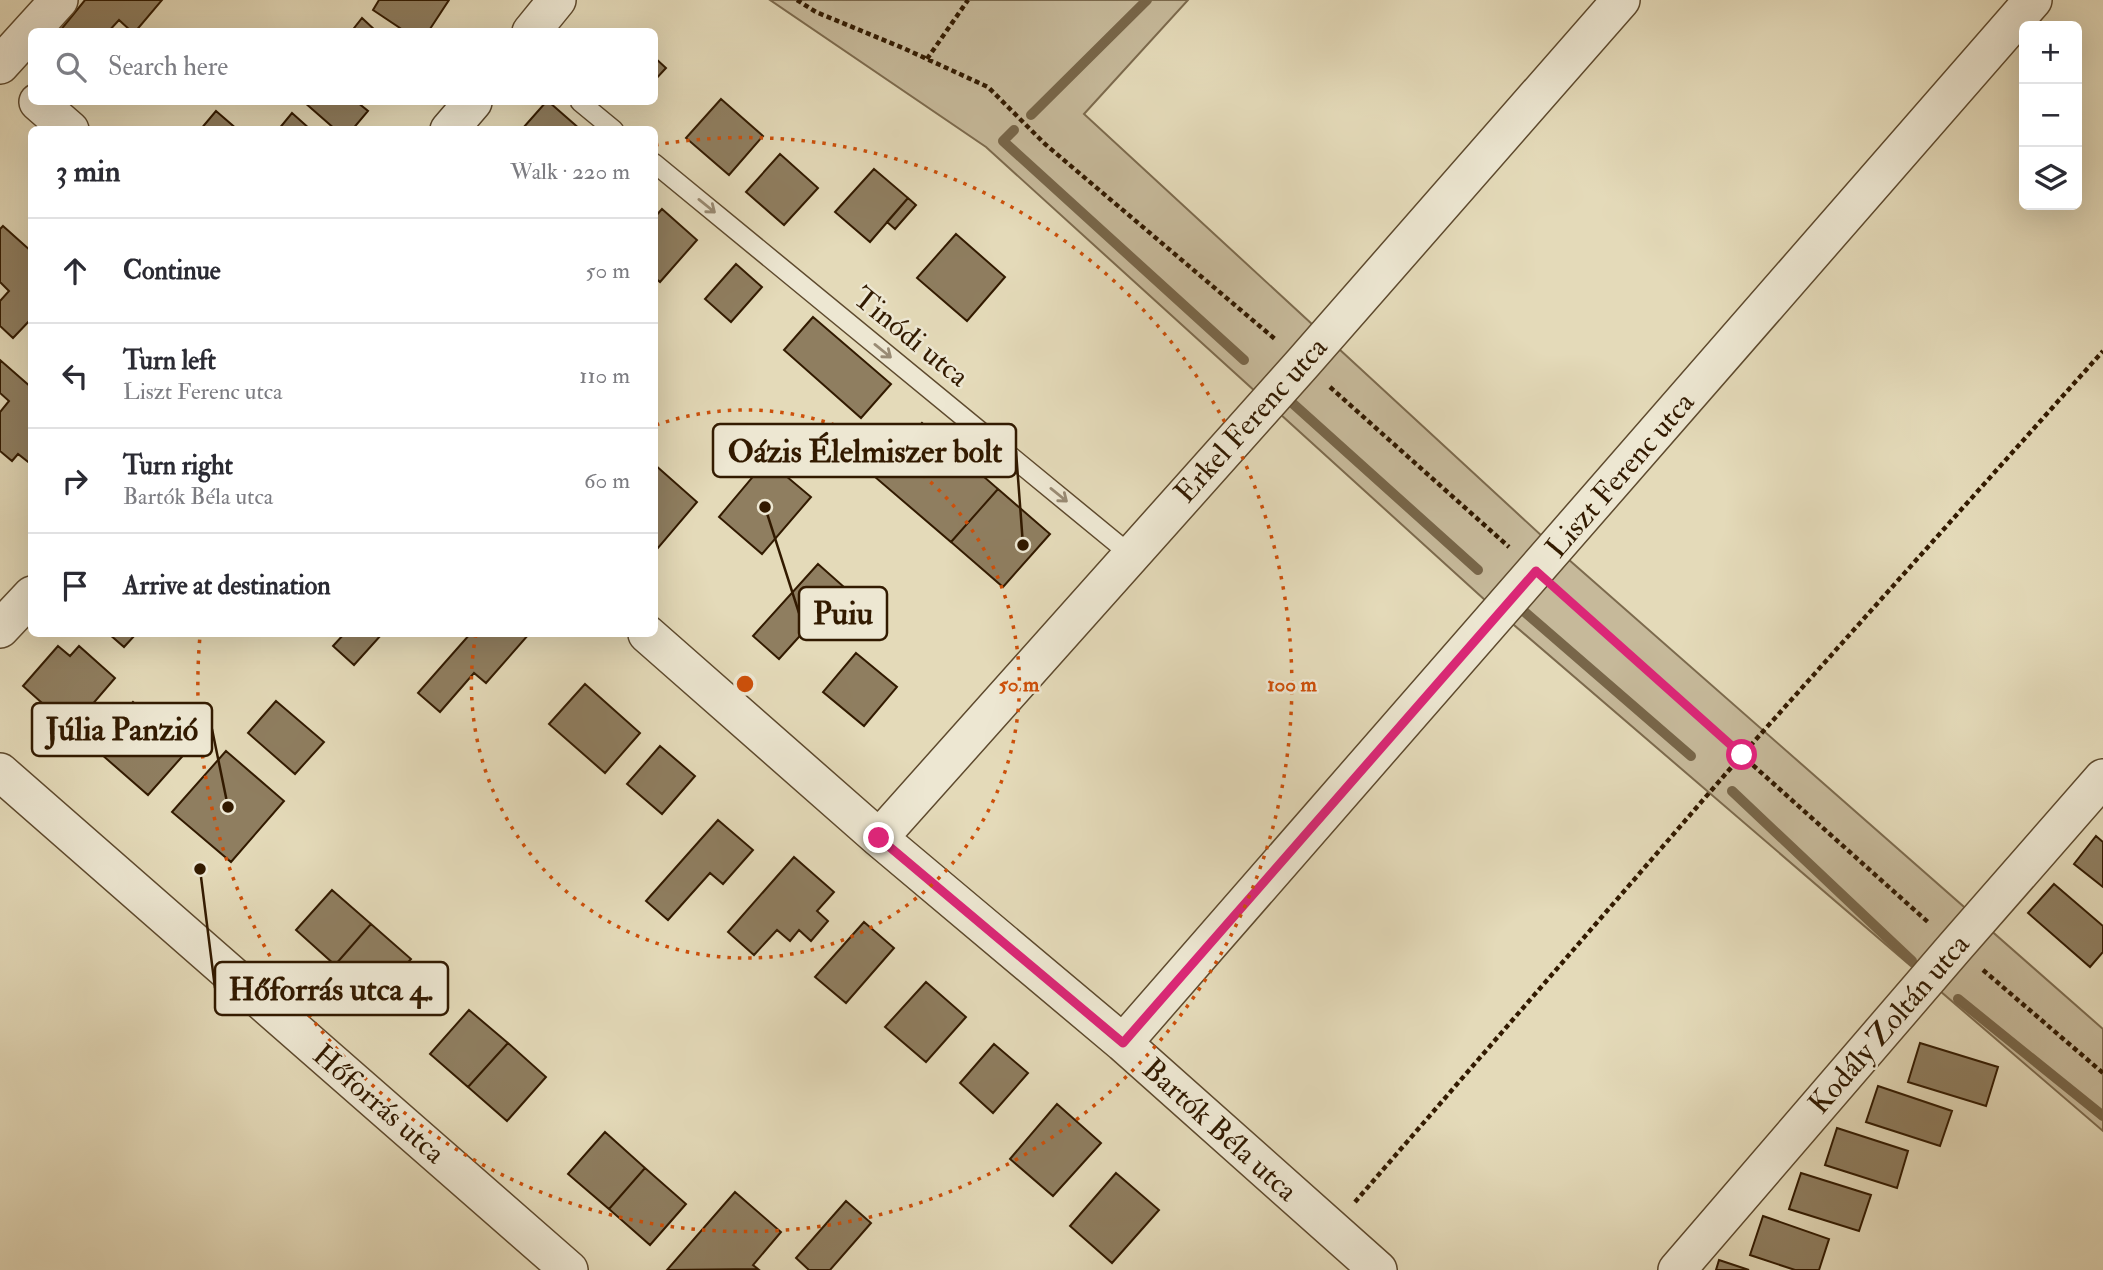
<!DOCTYPE html>
<meta charset="utf-8">
<style>
:root{--surface:#fff;--page:#f7f7f7;--text:#2b2b33;--muted:#7c7c81;--line:#e1e1e2}
body{margin:0;font-family:"IM FELL Double Pica",serif;background:var(--page);color:var(--text)}
.controls{position:absolute;right:21px;top:21px;display:grid;overflow:hidden;border-radius:10px;box-shadow:0 7px 28px #0002}
.controls button{width:63px;height:63px;display:grid;place-items:center;padding:0;border:0;border-bottom:2px solid var(--line);background:var(--surface);color:var(--text);font:35px sans-serif}
.stop{position:absolute;width:21px;height:21px;margin:-16px;border:5px solid #db2777;border-radius:50%;background:#fff}
.stop.end{background:#db2777;border-color:#fff;box-shadow:0 2px 7px #0008}
.list{margin:0;padding:0;list-style:none}
h2{display:flex;justify-content:space-between;align-items:center;height:91px;margin:0;padding:0 28px;font-size:30px}
h2 small{font-size:23px;font-weight:400;color:var(--muted)}
.list li{display:grid;grid-template-columns:46px 1fr auto;gap:21px;align-items:center;box-sizing:border-box;height:105px;padding:0 28px;border-top:2px solid var(--line)}
.list b{display:block;font-size:26px;white-space:nowrap}
.list p{margin:0;font-size:23px;white-space:nowrap;color:var(--muted)}
.list em{font-size:23px;font-style:normal;color:var(--muted)}
.icon{flex:none;width:38px;height:38px;fill:none;stroke:currentColor;stroke-width:2;stroke-linecap:round;stroke-linejoin:round}
.map{position:relative;flex:none;width:2103px;height:1270px;overflow:hidden}
.search{position:absolute;background:var(--surface);box-shadow:0 7px 28px #0002;left:28px;top:28px;width:630px;height:77px;display:flex;align-items:center;gap:18px;box-sizing:border-box;padding:0 24px;border-radius:10px;color:var(--muted);font-size:26px}
.panel{position:absolute;background:var(--surface);box-shadow:0 7px 28px #0002;left:28px;top:126px;width:630px;height:511px;border-radius:10px}
.map>svg:first-child{display:block}
.green{fill:#c6b99a;stroke:#7c6a4d;stroke-width:2}
.lines{fill:none;stroke-linecap:round;stroke-linejoin:round}
.stream{stroke:#786649;stroke-width:10}
.building{fill:#8f7e60;stroke:#321a00;stroke-width:2}
.lane-casing{stroke:#5e4a2e;stroke-width:21}
.street-casing{stroke:#5e4a2e;stroke-width:40}
.path{stroke:#321a00;stroke-width:4.5;stroke-dasharray:5 3.5;stroke-linecap:butt}
.lane{stroke:#ede7d2;stroke-width:18}
.street{stroke:#ede7d2;stroke-width:37}
.oneway{stroke:#998b74}
.route{stroke:#db2777;stroke-width:9}
.ring{fill:none;stroke:#cd500a;stroke-width:3.5;stroke-dasharray:3.5 7}
.labels{text-anchor:middle;dominant-baseline:central;stroke-width:5;stroke-linejoin:round;paint-order:stroke}
.street-label{font-size:30px;fill:#321a00;stroke:#ede7d2}
.centre{fill:#cd500a;stroke:#ede7d2;stroke-width:3.5}
.ring-label{font-size:21px;text-anchor:middle;font-weight:bold;fill:#cd500a;stroke:#ede7d2;stroke-width:5;stroke-linejoin:round;paint-order:stroke}
.leader{fill:none;stroke:#321a00;stroke-width:2.5}
.callout-dot{fill:#321a00;stroke:#ede7d2;stroke-width:2.5}
.callout{fill:#ede7d2;stroke:#321a00;stroke-width:2.5}
.callout-label{font-size:32px;text-anchor:middle;font-weight:bold;fill:#321a00}
</style>
<div class="map">
<svg width="2103" height="1270" viewBox="0 0 2103 1270">
<rect width="100%" height="100%" fill="#e4dab9"/>
<filter id="stains"><feTurbulence type="fractalNoise" baseFrequency=".00286" numOctaves="4"/><feColorMatrix values="0 0 0 0 .2 0 0 0 0 .09 0 0 0 0 .02 0 0 0 .5 -.17"/></filter>
<radialGradient id="worn" r=".72"><stop offset=".6" stop-color="#630" stop-opacity="0"/><stop offset="1" stop-color="#630" stop-opacity=".3"/></radialGradient>
<path class="green" d="M770,0H1188L1084,114L1543,537L2103,1029V1131L1486,601L986,147Z"/>
<g class="lines">
<path class="stream" d="M1031,115L1147,0
M1014,130L1003,141L1244,360
M1290,401L1478,570
M1519,607L1691,756
M1732,791L1912,961
M1958,999L2103,1116"/>
</g>
<path class="building" d="M85,0H162L135,32H132L119,20L108,32H59Z
M379,0H449L428,32H406L373,10Z
M362,18L377,32H351Z
M654,57L666,68L654,81Z
M721,99L763,136L729,175L686,138Z
M304,102H357L368,111L352,130H336Z
M546,102H549L581,130H525L523,128Z
M216,111L238,130H200Z
M292,113L311,130H278Z
M780,154L818,188L784,225L746,192Z
M874,169L908,198L870,242L835,212Z
M908,198L916,205L895,229L887,222Z
M662,209L697,240L660,282L654,277V218Z
M3,226L32,252V318L13,338L0,326V301L9,291L0,282V229Z
M956,234L1005,277L967,321L917,278Z
M736,264L762,287L731,322L705,299Z
M813,317L891,384L861,418L784,350Z
M0,360L32,388V465L18,454L12,461L0,451V412L9,401L0,393Z
M922,423L998,489L951,542L875,477Z
M767,460L811,497L762,554L719,517Z
M654,464L697,502L658,548L654,545Z
M998,489L1050,534L1003,587L951,542Z
M818,564L844,587L779,659L753,636Z
M109,634H136L124,647Z
M344,634H382L354,665L333,646Z
M470,634H529L486,683L474,673L440,712L418,693Z
M58,646L70,656L79,646L115,678L85,713L73,704L60,719L23,686Z
M856,653L897,687L864,726L823,692Z
M585,684L640,733L605,773L549,724Z
M276,701L324,742L295,774L248,733Z
M133,702L188,750L148,795L93,747Z
M660,746L695,776L662,814L627,784Z
M226,751L284,801L231,862L172,812Z
M718,820L753,850L723,884L710,873L668,920L646,901Z
M2096,836L2103,842V887L2074,864Z
M794,857L834,892L817,911L828,921L811,941L799,930L790,941L777,930L754,955L728,932Z
M2054,884L2103,926V952L2090,967L2028,913Z
M332,890L371,924L335,965L296,930Z
M864,922L894,948L846,1003L815,977Z
M371,924L411,959L375,1000L335,965Z
M926,982L966,1017L926,1062L885,1027Z
M469,1010L508,1043L468,1087L430,1054Z
M508,1043L546,1077L507,1121L468,1087Z
M1920,1043L1998,1067L1986,1106L1908,1082Z
M994,1044L1028,1073L993,1113L960,1083Z
M1878,1086L1952,1111L1940,1146L1866,1122Z
M1057,1104L1101,1143L1053,1196L1010,1159Z
M1837,1128L1908,1151L1897,1188L1825,1165Z
M605,1132L645,1168L609,1209L568,1174Z
M645,1168L686,1204L650,1245L609,1209Z
M1116,1173L1159,1210L1112,1263L1070,1226Z
M1801,1173L1871,1195L1859,1231L1789,1209Z
M735,1192L781,1232L753,1265L758,1269L667,1270Z
M846,1201L871,1223L830,1270H809L796,1258Z
M1763,1216L1829,1239L1819,1270H1795L1750,1255Z
M1719,1260L1749,1270H1716Z"/>
<g class="lines">
<defs>
<path id="lane" d="M580,102L614,130
M654,163L1131,555"/>
<path id="street" d="M531,32L557,0
M0,65L59,0
M38,102L70,130
M449,130L473,102
M0,629L32,595
M647,634L879,838L1123,1043L1378,1270
M0,772L569,1270
M879,838L1303,363L1621,0
M1123,1043L2033,0
M1677,1270L1955,947L2103,778"/>
</defs>
<use href="#lane" class="lane-casing"/>
<use href="#street" class="street-casing"/>
<path class="path" d="M797,0L816,12L903,48L988,87L1045,144L1276,340
M927,59L968,0
M1330,387L1509,547
M1563,595L1929,923
M1983,970L2103,1073
M1355,1202L1742,755L2103,351"/>
<use href="#lane" class="lane"/>
<use href="#street" class="street"/>
</g>
<defs><path id="oneway-shaft" d="M-6 0H5M1.5-3L5.5 0L1.5 3" fill="none" stroke-width="1.6" stroke-linecap="round" stroke-linejoin="round" transform="scale(1.75)"/></defs>
<g class="oneway">
<use href="#oneway-shaft" transform="translate(707 206) rotate(39)"/>
<use href="#oneway-shaft" transform="translate(883 351) rotate(39)"/>
<use href="#oneway-shaft" transform="translate(1059 495) rotate(39)"/>
</g>
<g class="lines">
<path class="route" d="M879,838L1123,1043L1536,571L1742,755"/>
</g>
<g class="ring">
<path d="M656 425A274 274 0 1 1 476 634"/>
<path d="M655 145A547 547 0 1 1 200 636"/>
</g>
<g class="labels">
<g class="street-label">
<text transform="translate(911 337) rotate(39)">Tinódi utca</text>
<text transform="translate(1251 420) rotate(-48)">Erkel Ferenc utca</text>
<text transform="translate(1620 475) rotate(-49)">Liszt Ferenc utca</text>
<text transform="translate(1889 1024) rotate(-49)">Kodály Zoltán utca</text>
<text transform="translate(379 1104) rotate(41)">Hőforrás utca</text>
<text transform="translate(1220 1130) rotate(42)">Bartók Béla utca</text>
</g>
</g>
<circle cx="745" cy="684" r="10" class="centre"/>
<g class="ring-label">
<text x="1019" y="691">50 m</text>
<text x="1292" y="691">100 m</text>
</g>
<path class="leader" d="M1023 545L1016 451M765 507L799 613M228 807L212 729M200 869L215 988"/>
<g class="callout-dot">
<circle cx="1023" cy="545" r="7"/>
<circle cx="765" cy="507" r="7"/>
<circle cx="228" cy="807" r="7"/>
<circle cx="200" cy="869" r="7"/>
</g>
<g class="callout">
<rect x="713" y="424" width="303" height="53" rx="7"/>
<rect x="799" y="587" width="88" height="53" rx="7"/>
<rect x="32" y="703" width="180" height="53" rx="7"/>
<rect x="215" y="962" width="233" height="53" rx="7"/>
</g>
<g class="callout-label">
<text x="865" y="462">Oázis Élelmiszer bolt</text>
<text x="843" y="624">Puiu</text>
<text x="122" y="740">Júlia Panzió</text>
<text x="331" y="1000">Hőforrás utca 4.</text>
</g>
<rect width="100%" height="100%" filter="url(#stains)"/>
<rect width="100%" height="100%" fill="url(#worn)"/>
</svg>
<div class="controls">
<button>+</button>
<button>−</button>
<button><svg class="icon" aria-label="layers" viewBox="0 0 24 24"><path d="M12 4l9 5-9 5-9-5zM3 14l9 5 9-5"/></svg></button>
</div>
<div class="stop" style="left:1742px;top:755px"></div>
<div class="stop end" style="left:879px;top:838px"></div>
<div class="search"><svg class="icon" aria-label="search" viewBox="0 0 24 24"><circle cx="10" cy="10" r="6"/><path d="M15 15l6 6"/></svg>Search here</div>
<section class="panel">
<h2>3 min<small>Walk · 220 m</small></h2>
<ul class="list">
<li><svg class="icon" aria-label="ahead" viewBox="0 0 24 24"><path d="M12 20V5M6 11l6-6 6 6"/></svg><div><b>Continue</b></div><em>50 m</em></li>
<li><svg class="icon" aria-label="left" viewBox="0 0 24 24"><path d="M17 20v-9H6M10 6l-5 5 5 5"/></svg><div><b>Turn left</b><p>Liszt Ferenc utca</p></div><em>110 m</em></li>
<li><svg class="icon" aria-label="right" viewBox="0 0 24 24"><path d="M7 20v-9h11M14 6l5 5-5 5"/></svg><div><b>Turn right</b><p>Bartók Béla utca</p></div><em>60 m</em></li>
<li><svg class="icon" aria-label="arrive" viewBox="0 0 24 24"><path d="M6 21V4h12l-3 4 3 4H6"/></svg><div><b>Arrive at destination</b></div></li>
</ul>
</section>
</div>
